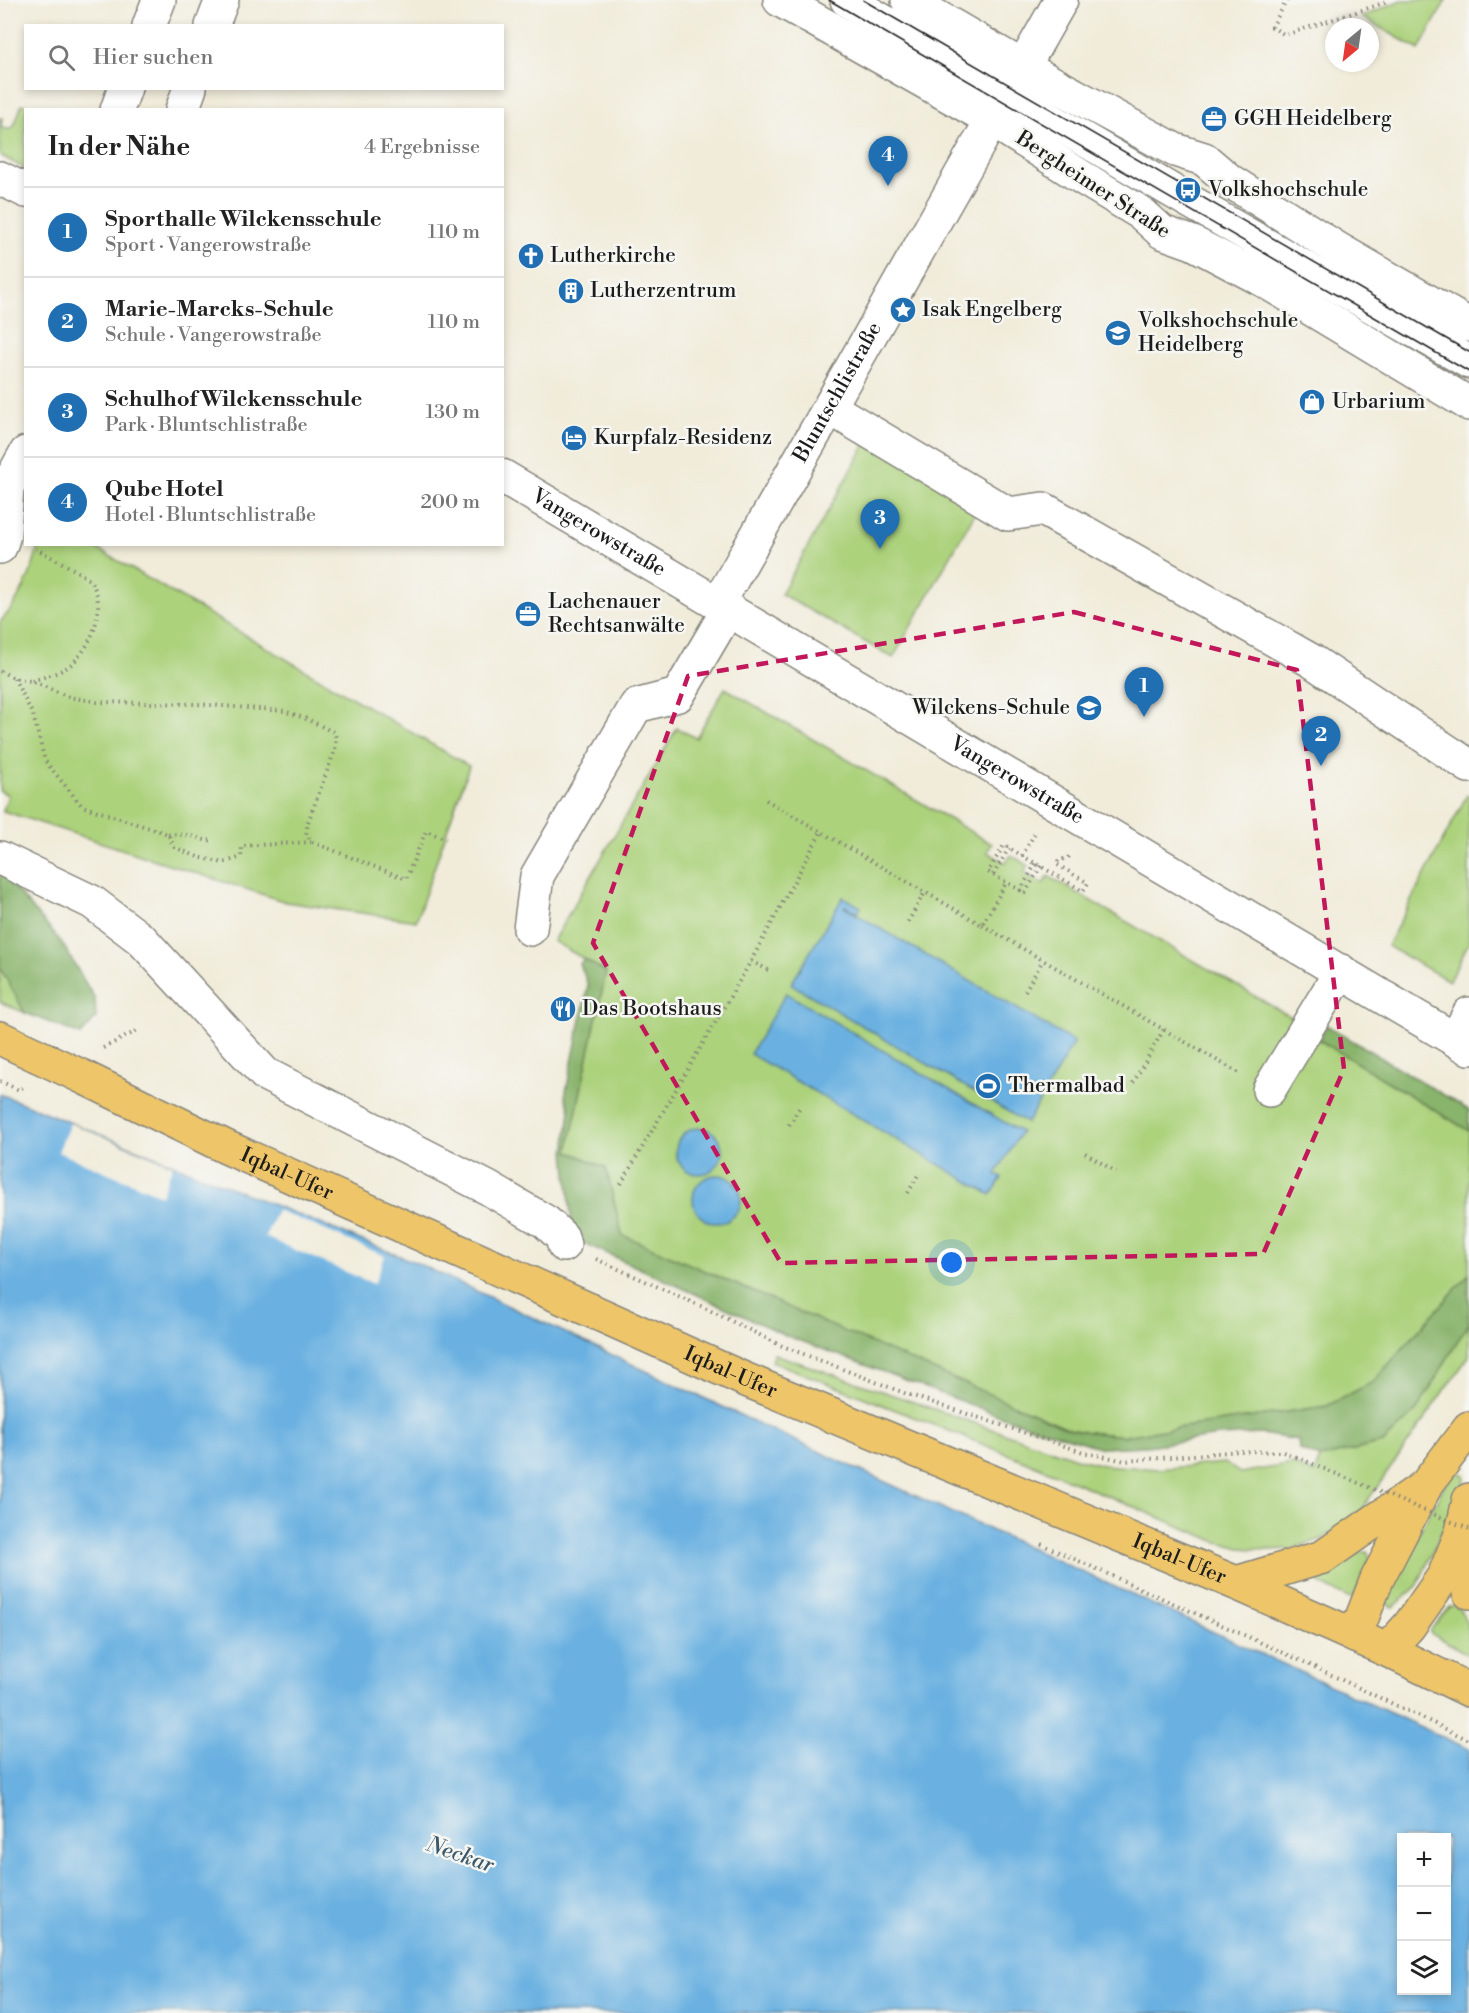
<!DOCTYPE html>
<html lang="de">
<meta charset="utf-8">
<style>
:root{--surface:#fff;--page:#f2f2f2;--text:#222;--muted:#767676;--line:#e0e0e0;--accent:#1f6fb2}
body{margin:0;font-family:"Libre Bodoni",serif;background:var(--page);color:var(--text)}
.controls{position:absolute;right:18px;bottom:18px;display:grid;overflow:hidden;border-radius:0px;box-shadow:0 3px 9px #0003}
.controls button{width:54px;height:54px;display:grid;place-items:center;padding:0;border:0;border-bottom:2px solid var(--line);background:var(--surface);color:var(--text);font:30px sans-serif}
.compass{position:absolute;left:1325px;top:18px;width:54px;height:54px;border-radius:50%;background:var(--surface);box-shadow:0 3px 9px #0003;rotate:209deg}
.you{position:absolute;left:952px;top:1263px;width:21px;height:21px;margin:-15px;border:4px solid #fff;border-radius:50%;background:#1a73e8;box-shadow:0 0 0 9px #1a73e833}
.badge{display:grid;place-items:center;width:39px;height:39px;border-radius:50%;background:var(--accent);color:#fff;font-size:20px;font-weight:700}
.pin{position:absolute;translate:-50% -50px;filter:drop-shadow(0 2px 3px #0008)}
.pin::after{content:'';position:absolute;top:32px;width:21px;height:18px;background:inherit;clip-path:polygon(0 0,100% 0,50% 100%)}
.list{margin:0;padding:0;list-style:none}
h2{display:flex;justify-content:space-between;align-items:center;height:78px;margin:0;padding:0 24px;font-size:26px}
h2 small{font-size:20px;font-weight:400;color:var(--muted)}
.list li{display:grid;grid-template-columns:39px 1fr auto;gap:18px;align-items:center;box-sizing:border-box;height:90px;padding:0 24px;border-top:2px solid var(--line)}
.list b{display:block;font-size:22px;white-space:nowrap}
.list p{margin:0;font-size:20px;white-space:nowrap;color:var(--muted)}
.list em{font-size:20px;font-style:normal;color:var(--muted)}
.icon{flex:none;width:33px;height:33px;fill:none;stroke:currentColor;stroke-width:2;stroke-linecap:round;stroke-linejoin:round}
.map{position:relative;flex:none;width:1469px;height:2013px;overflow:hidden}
.search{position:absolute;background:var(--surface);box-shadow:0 3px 9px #0003;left:24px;top:24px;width:480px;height:66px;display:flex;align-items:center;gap:15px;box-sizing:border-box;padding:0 21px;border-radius:0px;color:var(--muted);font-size:22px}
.panel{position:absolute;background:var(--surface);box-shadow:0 3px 9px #0003;left:24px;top:108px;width:480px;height:438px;border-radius:0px}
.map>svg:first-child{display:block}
.green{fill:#acd27c;stroke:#64774c;stroke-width:1.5}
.forest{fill:#89b46c;stroke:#526844;stroke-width:1.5}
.water{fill:#6ab1e1;stroke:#43667e;stroke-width:1.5;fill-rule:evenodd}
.pier{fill:#f1ecda}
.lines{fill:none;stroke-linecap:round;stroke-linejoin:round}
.minor-casing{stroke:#86847b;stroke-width:36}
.major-casing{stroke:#86847b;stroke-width:36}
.path{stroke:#86847b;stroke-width:4;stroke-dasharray:1.5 4.5;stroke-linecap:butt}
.minor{stroke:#fff;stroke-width:33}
.major{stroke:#eec569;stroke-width:33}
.tram{stroke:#1c1c1c;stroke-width:1.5}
.major-bridge-casing{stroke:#86847b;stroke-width:36;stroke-linecap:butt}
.path-bridge{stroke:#86847b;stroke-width:4;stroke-dasharray:1.5 4.5;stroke-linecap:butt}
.major-bridge{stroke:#eec569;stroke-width:33}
.marked{fill:none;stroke:#c2185b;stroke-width:4.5;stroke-dasharray:12 8;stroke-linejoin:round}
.labels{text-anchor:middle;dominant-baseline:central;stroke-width:5;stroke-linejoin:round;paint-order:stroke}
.poi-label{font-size:21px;fill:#1c1c1c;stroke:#f6f6f2;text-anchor:start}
.street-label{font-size:21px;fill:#1c1c1c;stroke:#f6f6f2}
.water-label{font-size:22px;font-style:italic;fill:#3b586b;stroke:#f6f6f2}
</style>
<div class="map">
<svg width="1469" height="2013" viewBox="0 0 1469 2013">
<rect width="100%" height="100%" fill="#f6f6f2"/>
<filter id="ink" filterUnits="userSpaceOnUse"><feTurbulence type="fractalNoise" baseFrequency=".0167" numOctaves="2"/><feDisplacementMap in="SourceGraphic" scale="12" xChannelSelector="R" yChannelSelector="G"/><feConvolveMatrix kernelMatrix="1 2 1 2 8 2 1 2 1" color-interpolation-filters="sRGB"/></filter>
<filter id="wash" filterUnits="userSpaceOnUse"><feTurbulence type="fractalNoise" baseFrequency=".008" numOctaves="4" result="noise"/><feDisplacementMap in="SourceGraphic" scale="24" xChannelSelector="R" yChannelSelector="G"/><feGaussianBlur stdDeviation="1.35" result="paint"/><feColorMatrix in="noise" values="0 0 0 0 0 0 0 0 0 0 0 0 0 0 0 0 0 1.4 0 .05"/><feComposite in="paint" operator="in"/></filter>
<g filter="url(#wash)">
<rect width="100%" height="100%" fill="#f1ecda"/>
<path class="green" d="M1401,0H1446L1419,50L1362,17Z
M22,104L37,109L26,110L25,169L0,155V118H2L1,127L5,129H10L14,126Z
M868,440L980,504L893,658L781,594Z
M38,545H91L469,766L416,921L286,902L3,811L8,795L0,791V622C19,602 34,571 38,545Z
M725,688L992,844L987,852L1006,863L1011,855L1028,865L1024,873L1043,884L1048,876L1296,1020L1307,1028L1319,1040L1469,1131V1274L1373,1382L1327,1406L1123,1436L1072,1430L622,1235L606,1168L568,1151L606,972L553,941L677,728L696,738Z
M1467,795L1469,796V942L1449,981L1387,946Z
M0,967L25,1013L0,1002Z
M1469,1322V1356L1359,1513L1322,1539L1291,1549L1266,1550L1240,1548L1215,1541L1015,1457L771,1361L774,1354L1079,1459L1103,1465L1158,1469L1225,1463L1240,1473L1293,1464L1314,1474L1320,1458L1383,1443L1417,1410Z
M1456,1471L1464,1475L1465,1481L1417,1586L1394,1607C1386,1605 1385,1603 1386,1595L1451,1473Z
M1360,1552H1368L1370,1559L1353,1598H1348L1320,1584L1318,1578L1322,1573Z
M1455,1605C1469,1616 1469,1637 1469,1655L1430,1633V1630L1449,1607Z"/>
<path class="forest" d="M0,871L62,943L95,999L96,1018L81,1035L25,1013L0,967Z
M584,959L606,972L568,1151L606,1168L622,1235L1072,1430L1123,1436L1327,1406L1373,1382L1469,1274V1322L1417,1410L1383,1443L1320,1458L1299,1450L1298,1440L1262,1434L1219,1436L1147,1446L1102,1448L1014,1421L785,1335L573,1238L565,1152L570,1110L565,1096L588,985L580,964Z
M1326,1025L1469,1110V1131L1319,1040Z"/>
<path class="water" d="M843,897L861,907L858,913L845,906L844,907L1074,1042L1027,1123L791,984Z
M786,993L1021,1132L996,1174L1002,1178L991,1195L750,1054Z
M0,1094L417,1263L774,1431L1469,1749V2013H0ZM1402,1838H1446V1990H1402Z
M676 1151a23 23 0 1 1 46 0a23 23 0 1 1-46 0Z
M693 1199a24 24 0 1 1 48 0a24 24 0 1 1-48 0Z"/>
<path class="pier" d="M70,1123L173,1165L161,1195L58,1152Z
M277,1210L385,1256L374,1284L265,1237Z"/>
</g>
<g filter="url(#ink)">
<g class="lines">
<defs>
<g id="minor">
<path d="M780,0L992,120L1083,178L1141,213L1162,232L1193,243L1265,281L1469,404"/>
<path d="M847,0L1184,198L1469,362"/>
<path d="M908,0L1023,67L1175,150L1204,159L1230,181L1336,248L1469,325"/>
<path d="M149,26L159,0"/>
<path d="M212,26L222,0"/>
<path d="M1023,67L1061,0"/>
<path d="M117,110L125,88"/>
<path d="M182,110L190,88"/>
<path d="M0,178L26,191"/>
<path d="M830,408L1008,514L1043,509L1312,661L1469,766"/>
<path id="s1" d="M502,476L1469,1048"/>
<path d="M0,496L7,487L26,453"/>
<path d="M0,547L4,535L7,487"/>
<path id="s2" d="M718,604L992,120"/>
<path d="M0,858L92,902L142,940L265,1074L488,1188L546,1222L562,1237L564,1245"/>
<path d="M530,929L537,876L636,706L678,695L728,610"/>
<path d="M1456,1039L1469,1014"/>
<path d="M1269,1090L1341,971"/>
</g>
<g id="major">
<path d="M0,1038L36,1055"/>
<path id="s3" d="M83,1077L226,1147L744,1379L1236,1583L1387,1650L1469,1690"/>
<path d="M1469,1500L1462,1532L1469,1592"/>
<path d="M1236,1583L1323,1557L1422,1488"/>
<path d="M1355,1636L1377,1579L1426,1485L1469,1428"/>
<path d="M1387,1650L1409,1626L1444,1576L1462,1532"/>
</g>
</defs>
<use href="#minor" class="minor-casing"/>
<use href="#major" class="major-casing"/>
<path class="path" d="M1287,0L1272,27L1285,35L1384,3L1389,0
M0,671L14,678L31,681L69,697L97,702L198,704L284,711L307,719L335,733L336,739L335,750L308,822L306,834L312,842L406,879L426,831L446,839
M14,678L33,715L45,761L82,806L168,834L174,847L198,857L223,863L241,857L242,846L311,842
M32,681C43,677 56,674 66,668C90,653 109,607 91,582C85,574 47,555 36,549
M766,800L982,925L1006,883
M168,834L188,835L208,841L214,839
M1022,856L1035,833
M1041,866L1025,893L988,872L1004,845L1083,891L1088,883L1056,864L1059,860L1068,858L1071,853
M993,875L1009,848
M1020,891L1036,863
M908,922L925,892
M982,925L1239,1073
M751,961L770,971
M1025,991L1043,960
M103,1048L137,1031
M0,1081L19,1090L23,1087
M1133,1083L1164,1029
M789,1125L800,1107
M1085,1153L1116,1172
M621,1184L751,961L821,832
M908,1193L918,1175
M596,1259L703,1307L780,1345L907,1394L1083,1452L1125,1461L1240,1451L1283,1452L1296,1457
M1041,1544L1304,1662L1469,1740"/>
<use href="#minor" class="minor"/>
<use href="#major" class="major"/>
<path class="tram" d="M829,0L1469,372
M863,0L1469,352"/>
<defs>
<path id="major-bridge" d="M36,1055L83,1077"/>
</defs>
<use href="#major-bridge" class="major-bridge-casing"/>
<path class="path-bridge" d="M1296,1457L1469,1529"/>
<use href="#major-bridge" class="major-bridge"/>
</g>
</g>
<path class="marked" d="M1074,612L1297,670L1344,1069L1263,1254L781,1263L593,943L688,676Z"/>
<defs>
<symbol id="office-disc" viewBox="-11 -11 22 22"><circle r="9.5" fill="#1f6fb2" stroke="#f6f6f2"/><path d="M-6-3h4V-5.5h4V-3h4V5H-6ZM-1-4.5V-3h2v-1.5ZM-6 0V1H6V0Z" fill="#fff"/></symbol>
<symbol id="bus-disc" viewBox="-11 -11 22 22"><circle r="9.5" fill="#1f6fb2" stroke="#f6f6f2"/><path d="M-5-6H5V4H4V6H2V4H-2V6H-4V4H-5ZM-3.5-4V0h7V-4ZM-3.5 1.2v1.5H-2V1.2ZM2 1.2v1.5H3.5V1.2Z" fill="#fff"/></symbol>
<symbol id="church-disc" viewBox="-11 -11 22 22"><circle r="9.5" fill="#1f6fb2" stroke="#f6f6f2"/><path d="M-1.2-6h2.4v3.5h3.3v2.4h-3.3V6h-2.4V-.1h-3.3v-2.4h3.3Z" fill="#fff"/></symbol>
<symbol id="building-disc" viewBox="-11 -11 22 22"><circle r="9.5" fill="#1f6fb2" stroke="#f6f6f2"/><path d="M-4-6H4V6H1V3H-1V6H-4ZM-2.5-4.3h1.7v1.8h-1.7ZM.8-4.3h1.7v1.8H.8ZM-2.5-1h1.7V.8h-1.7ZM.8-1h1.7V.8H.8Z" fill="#fff"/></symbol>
<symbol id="sight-disc" viewBox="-11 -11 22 22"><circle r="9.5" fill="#1f6fb2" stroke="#f6f6f2"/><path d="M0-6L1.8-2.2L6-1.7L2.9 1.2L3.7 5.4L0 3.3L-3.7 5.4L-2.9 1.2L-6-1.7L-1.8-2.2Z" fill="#fff"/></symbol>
<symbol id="school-disc" viewBox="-11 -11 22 22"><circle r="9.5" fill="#1f6fb2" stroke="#f6f6f2"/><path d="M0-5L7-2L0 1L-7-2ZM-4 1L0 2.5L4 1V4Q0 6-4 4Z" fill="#fff"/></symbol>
<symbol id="shop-disc" viewBox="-11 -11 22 22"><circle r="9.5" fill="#1f6fb2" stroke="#f6f6f2"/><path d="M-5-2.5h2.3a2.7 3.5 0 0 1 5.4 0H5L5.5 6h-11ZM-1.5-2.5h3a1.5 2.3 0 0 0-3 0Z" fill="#fff"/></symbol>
<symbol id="hotel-disc" viewBox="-11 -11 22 22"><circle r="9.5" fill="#1f6fb2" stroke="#f6f6f2"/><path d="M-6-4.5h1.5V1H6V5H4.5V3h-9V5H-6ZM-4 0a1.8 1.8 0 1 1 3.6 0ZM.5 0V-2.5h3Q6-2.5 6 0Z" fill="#fff"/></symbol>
<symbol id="restaurant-disc" viewBox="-11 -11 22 22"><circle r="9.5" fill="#1f6fb2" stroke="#f6f6f2"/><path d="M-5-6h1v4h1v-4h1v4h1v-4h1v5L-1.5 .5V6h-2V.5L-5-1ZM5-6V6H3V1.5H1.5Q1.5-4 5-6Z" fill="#fff"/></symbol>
<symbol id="stadium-disc" viewBox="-11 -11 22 22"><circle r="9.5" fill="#1f6fb2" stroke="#f6f6f2"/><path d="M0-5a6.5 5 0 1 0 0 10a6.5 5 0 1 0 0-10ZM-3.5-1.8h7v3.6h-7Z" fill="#fff"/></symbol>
</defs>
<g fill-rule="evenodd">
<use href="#office-disc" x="1199" y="104" width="30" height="30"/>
<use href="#bus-disc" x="1173" y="175" width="30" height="30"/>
<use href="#church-disc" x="516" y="241" width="30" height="30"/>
<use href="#building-disc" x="556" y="276" width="30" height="30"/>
<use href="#sight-disc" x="888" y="295" width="30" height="30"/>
<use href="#school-disc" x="1103" y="318" width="30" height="30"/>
<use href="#shop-disc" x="1297" y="387" width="30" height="30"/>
<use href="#hotel-disc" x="559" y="423" width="30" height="30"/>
<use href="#office-disc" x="513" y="599" width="30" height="30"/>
<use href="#school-disc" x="1074" y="693" width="30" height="30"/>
<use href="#restaurant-disc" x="548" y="994" width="30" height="30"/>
<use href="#stadium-disc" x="973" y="1071" width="30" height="30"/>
</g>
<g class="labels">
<g class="poi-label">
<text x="1234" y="119">GGH Heidelberg</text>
<text x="1208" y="190">Volkshochschule</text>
<text x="550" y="256">Lutherkirche</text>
<text x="590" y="291">Lutherzentrum</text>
<text x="922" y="310">Isak Engelberg</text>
<text x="1138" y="321">Volkshochschule<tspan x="1138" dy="24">Heidelberg</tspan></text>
<text x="1332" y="402">Urbarium</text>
<text x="594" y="438">Kurpfalz-Residenz</text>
<text x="548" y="602">Lachenauer<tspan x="548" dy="24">Rechtsanwälte</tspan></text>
<text x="1070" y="708" text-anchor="end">Wilckens-Schule</text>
<text x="582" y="1009">Das Bootshaus</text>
<text x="1008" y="1086">Thermalbad</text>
</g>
<g class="street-label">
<text transform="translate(1093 185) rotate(33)">Bergheimer Straße</text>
<text stroke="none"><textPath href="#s2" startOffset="243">Bluntschlistraße</textPath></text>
<text stroke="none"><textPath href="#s1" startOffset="112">Vangerowstraße</textPath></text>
<text stroke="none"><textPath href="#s1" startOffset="598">Vangerowstraße</textPath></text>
<text stroke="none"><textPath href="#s3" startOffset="226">Iqbal-Ufer</textPath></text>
<text stroke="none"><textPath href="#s3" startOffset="712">Iqbal-Ufer</textPath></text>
<text stroke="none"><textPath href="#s3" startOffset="1198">Iqbal-Ufer</textPath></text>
</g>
<g class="water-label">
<text transform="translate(460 1855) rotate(19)">Neckar</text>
</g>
</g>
</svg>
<div class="controls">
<button>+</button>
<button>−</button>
<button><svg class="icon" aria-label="layers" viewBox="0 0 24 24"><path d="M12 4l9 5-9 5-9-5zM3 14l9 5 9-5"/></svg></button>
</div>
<svg class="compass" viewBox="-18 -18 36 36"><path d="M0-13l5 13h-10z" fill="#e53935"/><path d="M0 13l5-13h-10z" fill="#767676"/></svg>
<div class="you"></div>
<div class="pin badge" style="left:1144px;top:717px">1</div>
<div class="pin badge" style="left:1321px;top:766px">2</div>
<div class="pin badge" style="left:880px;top:549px">3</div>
<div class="pin badge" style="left:888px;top:186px">4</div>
<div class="search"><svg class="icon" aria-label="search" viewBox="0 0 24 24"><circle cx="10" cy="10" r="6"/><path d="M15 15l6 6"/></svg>Hier suchen</div>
<section class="panel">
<h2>In der Nähe<small>4 Ergebnisse</small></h2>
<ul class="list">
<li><span class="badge">1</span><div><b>Sporthalle Wilckensschule</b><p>Sport · Vangerowstraße</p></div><em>110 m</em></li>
<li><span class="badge">2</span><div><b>Marie-Marcks-Schule</b><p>Schule · Vangerowstraße</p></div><em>110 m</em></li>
<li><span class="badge">3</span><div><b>Schulhof Wilckensschule</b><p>Park · Bluntschlistraße</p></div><em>130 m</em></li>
<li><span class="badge">4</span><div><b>Qube Hotel</b><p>Hotel · Bluntschlistraße</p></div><em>200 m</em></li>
</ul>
</section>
</div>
